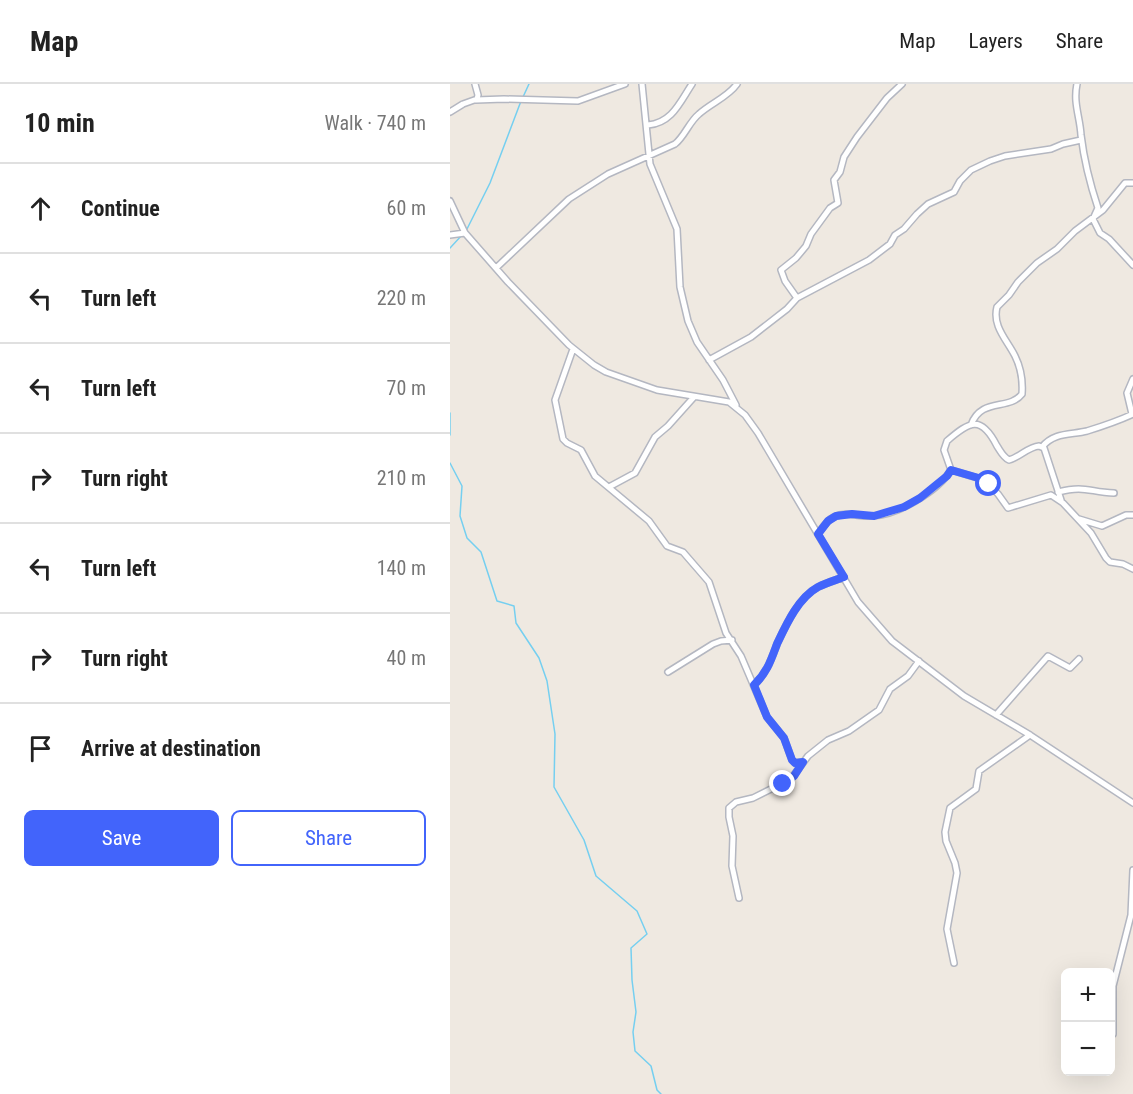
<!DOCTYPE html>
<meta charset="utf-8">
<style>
:root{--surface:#fff;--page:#f2f2f2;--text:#222;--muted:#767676;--line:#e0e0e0;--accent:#4264fb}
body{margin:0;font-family:"Roboto Condensed",sans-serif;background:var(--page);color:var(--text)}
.controls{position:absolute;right:18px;bottom:18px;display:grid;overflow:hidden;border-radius:9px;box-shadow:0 6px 24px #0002}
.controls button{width:54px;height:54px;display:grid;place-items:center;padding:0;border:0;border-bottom:2px solid var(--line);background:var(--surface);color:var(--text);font:30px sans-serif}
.stop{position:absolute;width:18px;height:18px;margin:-14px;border:4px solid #4264fb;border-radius:50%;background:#fff}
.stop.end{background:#4264fb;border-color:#fff;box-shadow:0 2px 6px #0008}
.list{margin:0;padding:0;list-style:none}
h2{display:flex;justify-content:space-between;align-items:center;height:78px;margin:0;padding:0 24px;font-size:26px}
h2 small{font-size:20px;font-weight:400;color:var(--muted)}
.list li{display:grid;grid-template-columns:39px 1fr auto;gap:18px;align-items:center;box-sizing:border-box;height:90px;padding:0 24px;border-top:2px solid var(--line)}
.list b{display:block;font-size:22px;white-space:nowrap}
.list em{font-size:20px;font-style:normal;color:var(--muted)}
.actions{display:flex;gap:12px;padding:18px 24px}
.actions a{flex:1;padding:14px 0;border:2px solid var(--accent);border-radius:9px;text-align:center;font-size:21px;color:var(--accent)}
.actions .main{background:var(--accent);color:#fff}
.icon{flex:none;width:33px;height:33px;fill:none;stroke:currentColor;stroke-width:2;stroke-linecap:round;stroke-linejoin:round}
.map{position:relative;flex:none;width:683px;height:1010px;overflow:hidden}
header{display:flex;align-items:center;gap:36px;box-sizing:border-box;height:84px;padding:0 30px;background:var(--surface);border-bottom:2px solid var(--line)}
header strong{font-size:28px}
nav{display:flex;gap:33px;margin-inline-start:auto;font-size:21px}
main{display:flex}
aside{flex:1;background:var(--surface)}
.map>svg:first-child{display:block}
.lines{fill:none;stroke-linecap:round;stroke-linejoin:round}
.stream{stroke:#75cff0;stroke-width:1.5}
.minor-casing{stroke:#b4b7c1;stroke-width:8}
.minor{stroke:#fff;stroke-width:5}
.route{stroke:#4264fb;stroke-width:8}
</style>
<header>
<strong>Map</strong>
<nav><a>Map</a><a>Layers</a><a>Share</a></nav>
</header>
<main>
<aside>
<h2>10 min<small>Walk · 740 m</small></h2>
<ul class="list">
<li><svg class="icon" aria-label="ahead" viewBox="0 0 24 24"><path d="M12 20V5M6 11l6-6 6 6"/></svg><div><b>Continue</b></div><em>60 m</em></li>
<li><svg class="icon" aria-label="left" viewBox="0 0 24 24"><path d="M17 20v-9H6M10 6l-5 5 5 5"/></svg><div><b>Turn left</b></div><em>220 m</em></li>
<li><svg class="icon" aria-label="left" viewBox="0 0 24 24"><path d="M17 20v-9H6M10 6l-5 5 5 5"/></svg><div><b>Turn left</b></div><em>70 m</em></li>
<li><svg class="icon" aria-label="right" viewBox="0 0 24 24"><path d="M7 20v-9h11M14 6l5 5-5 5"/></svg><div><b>Turn right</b></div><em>210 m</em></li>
<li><svg class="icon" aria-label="left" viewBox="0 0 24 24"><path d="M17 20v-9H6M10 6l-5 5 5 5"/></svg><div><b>Turn left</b></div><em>140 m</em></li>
<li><svg class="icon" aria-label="right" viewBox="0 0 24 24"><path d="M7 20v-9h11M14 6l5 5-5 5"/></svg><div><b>Turn right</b></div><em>40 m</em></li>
<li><svg class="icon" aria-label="arrive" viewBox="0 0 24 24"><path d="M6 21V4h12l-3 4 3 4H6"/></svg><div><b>Arrive at destination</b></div></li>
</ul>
<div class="actions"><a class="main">Save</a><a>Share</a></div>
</aside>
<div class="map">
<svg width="683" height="1010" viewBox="0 0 683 1010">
<rect width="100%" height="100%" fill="#efe9e1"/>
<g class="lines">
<path class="stream" d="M73,13L79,0
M17,145L40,99L71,17
M0,164L12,151
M0,329V351
M0,379L12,402L10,432L17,454L31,468L47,517L64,522L66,539L89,574L97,597L105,650L104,703L134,756L146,792L187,827L197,850L181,864L182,896L186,928L183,948L185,967L201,982L207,1006L211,1010"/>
<defs>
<path id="minor" d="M192,0L200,80L227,145L230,203L238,237L247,258L273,296L286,321
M627,0C623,19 630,33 631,51C634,76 640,100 648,124L643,135L650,149L659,155L683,181
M26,16L54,15L128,17L175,0
M0,28L13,20L27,15L28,11L25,0
M198,41C222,39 230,18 242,0
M0,117L15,149L58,198L119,261L144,281L156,288L207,306L279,318L295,331L308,349L408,518L442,557L514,612L580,651L683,719
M0,151L15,149
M46,184L119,115L158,90L225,60C235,52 239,38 249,30C261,19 278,13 287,0
M347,214L335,197L331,186L346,174L356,162L361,150L380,124L388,119L384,96L390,88L394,73L407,53L437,14L452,0
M123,265L105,316L113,355L117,359L131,366L145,392L199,437L217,462L233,468L259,498L276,549L291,572L317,633L334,654L342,676L345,679L353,678
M259,276L301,253L337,225L347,214L419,176L440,160L445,151L454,145L467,130L478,120L504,108L510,97L521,86L540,77L555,72L601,65L613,60L631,56
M682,330L677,309L683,295
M521,341C531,313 559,327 572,310C573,296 571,284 565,272C557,256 542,242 547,223L559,211L568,198L587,179L607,165L625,147L653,126L675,99H683
M592,363C604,348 621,351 637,347C653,342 668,337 683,330
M501,386L534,396L548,410L558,424L601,411L613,419L641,449L656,474L660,478L673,480L683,485
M159,403L185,389L205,353L218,342L244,313
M608,408C635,401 639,408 664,409
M629,435L652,442L676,431H683
M368,450C372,444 377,436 384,433C396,427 409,433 421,432C447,432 488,407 501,386L494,366L497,357C520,337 531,331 547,362C551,368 553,373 559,376C570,373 578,363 589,362L594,364L611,416
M218,588L263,560L271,557L282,556
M304,601C317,589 321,576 327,560C336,541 348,514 368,503C376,499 386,496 394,493
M546,631L598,572L620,584L629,575
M289,814L282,782L283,752L279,733V724L286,718L303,714L341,695L358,672L378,656L399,647L429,626L440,605L458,592L469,577
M504,879L497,845L507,789L505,779L496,757L495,748L500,724L526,705L529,687L580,651
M663,950V902L681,831L683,786"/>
</defs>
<use href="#minor" class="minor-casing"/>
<use href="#minor" class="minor"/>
</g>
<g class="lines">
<path class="route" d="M333,700L344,692L353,678L345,679L342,676L334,654L317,633L304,601C317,589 321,576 327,560C336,541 348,514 368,503C376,499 386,496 394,493L368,450L378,437L386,432L402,430L424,432L454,423L470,414L497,392L501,386L532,395L539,400"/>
</g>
</svg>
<div class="controls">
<button>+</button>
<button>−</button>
</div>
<div class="stop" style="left:539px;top:400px"></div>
<div class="stop end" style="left:333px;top:700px"></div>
</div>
</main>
